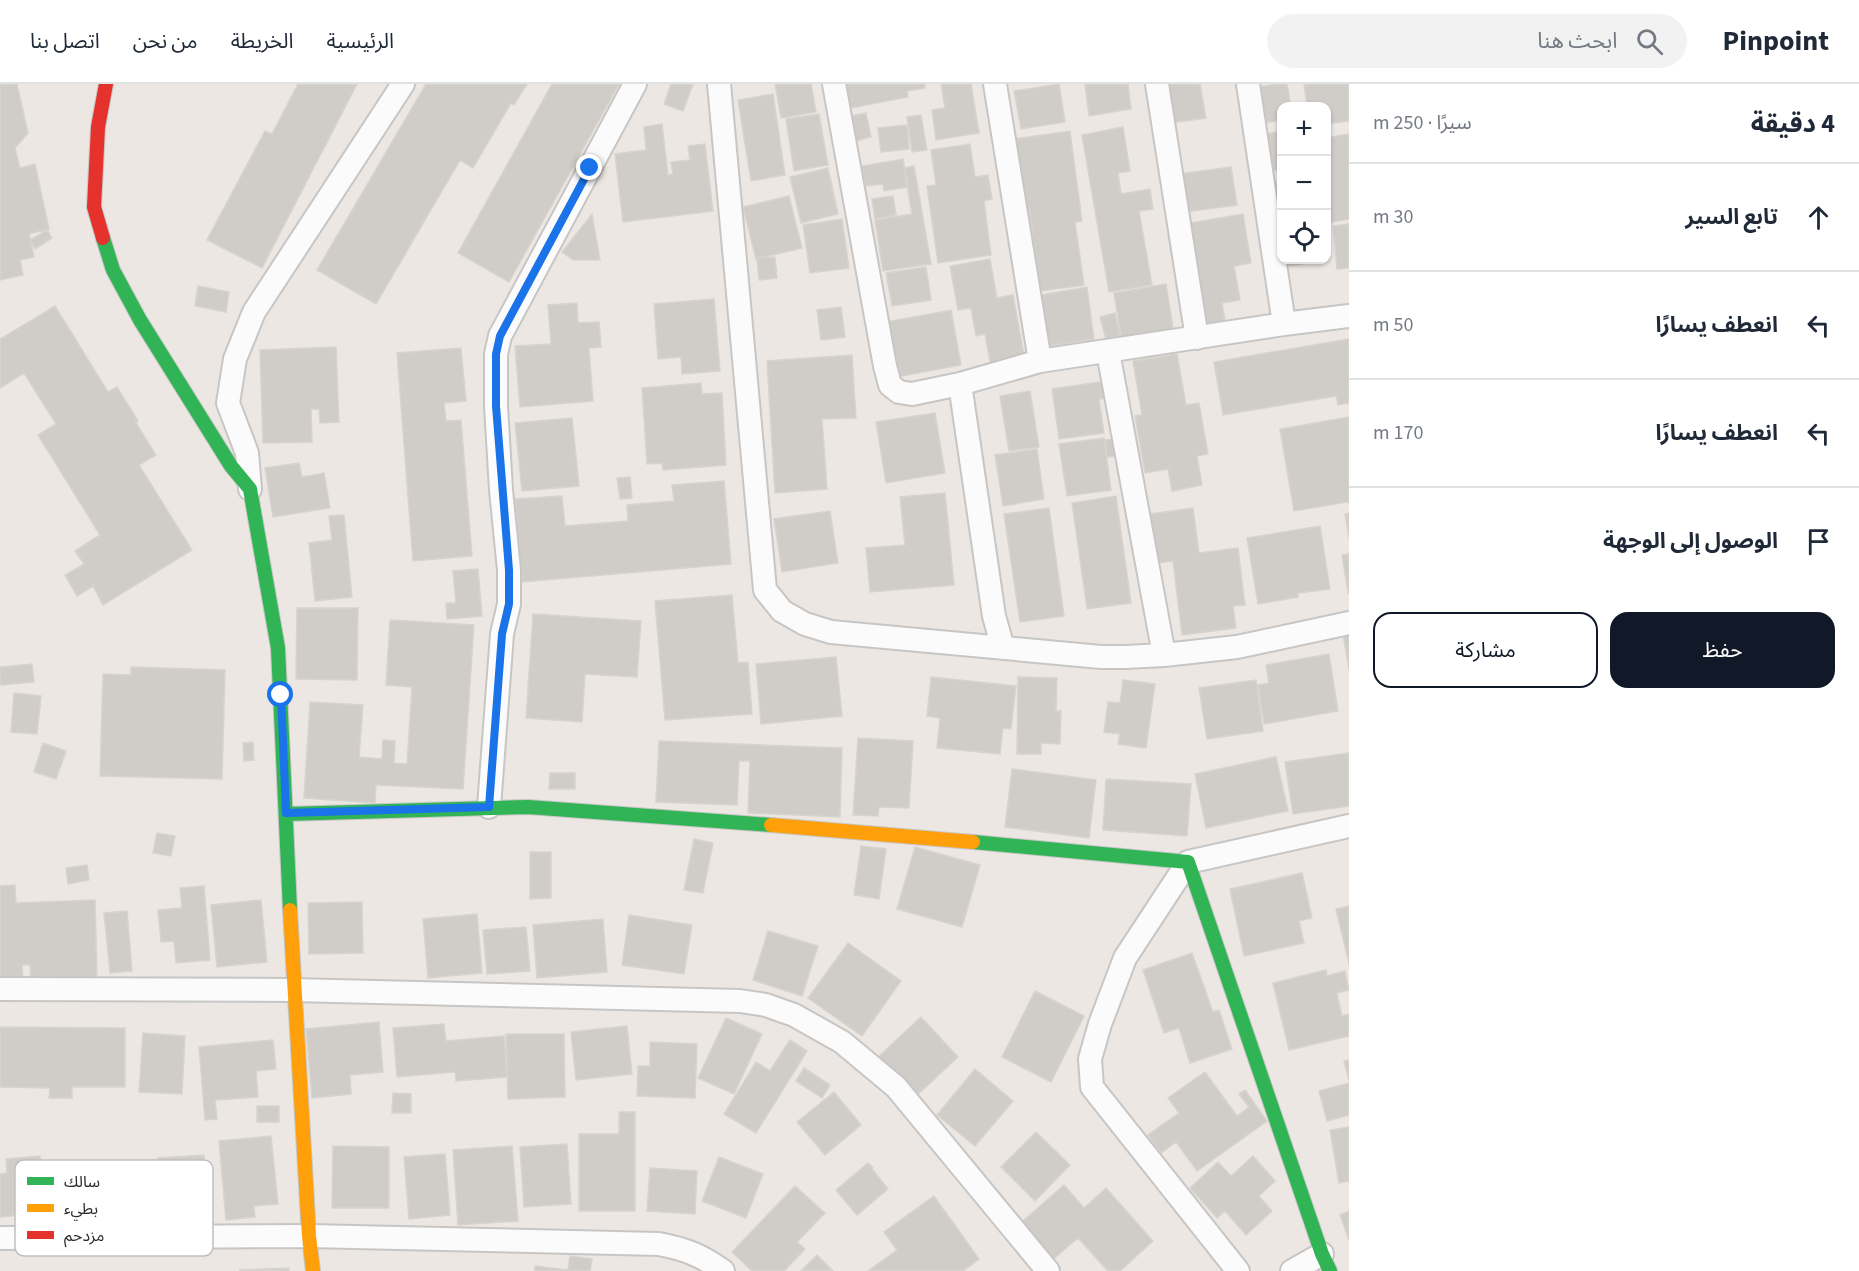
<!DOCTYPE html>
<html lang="ar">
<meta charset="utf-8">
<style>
:root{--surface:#fff;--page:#f2f2f3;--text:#1f2937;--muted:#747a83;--line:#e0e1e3;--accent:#111827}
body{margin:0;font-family:"Source Sans 3","Noto Sans Arabic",sans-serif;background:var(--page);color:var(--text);direction:rtl}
.controls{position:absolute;right:18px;top:18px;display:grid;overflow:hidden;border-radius:12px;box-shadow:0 2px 4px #0004}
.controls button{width:54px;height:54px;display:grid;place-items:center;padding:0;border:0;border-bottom:2px solid var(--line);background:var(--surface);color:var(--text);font:30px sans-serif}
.stop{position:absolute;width:18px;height:18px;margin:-14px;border:4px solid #1a73e8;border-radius:50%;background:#fff}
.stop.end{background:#1a73e8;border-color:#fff;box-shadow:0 2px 6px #0008}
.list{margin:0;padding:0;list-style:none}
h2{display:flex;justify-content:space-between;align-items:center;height:78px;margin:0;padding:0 24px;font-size:26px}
h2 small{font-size:20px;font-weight:400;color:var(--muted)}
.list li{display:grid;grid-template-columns:39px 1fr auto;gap:18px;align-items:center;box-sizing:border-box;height:108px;padding:0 24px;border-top:2px solid var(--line)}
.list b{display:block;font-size:22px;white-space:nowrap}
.list em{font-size:20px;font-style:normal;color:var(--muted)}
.actions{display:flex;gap:12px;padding:18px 24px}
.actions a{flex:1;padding:14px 0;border:2px solid var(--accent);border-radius:18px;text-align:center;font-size:21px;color:var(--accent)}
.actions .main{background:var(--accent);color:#fff}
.icon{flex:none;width:33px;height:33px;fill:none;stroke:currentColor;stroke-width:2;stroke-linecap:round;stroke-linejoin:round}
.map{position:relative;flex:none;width:1349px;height:1187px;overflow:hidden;direction:ltr}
header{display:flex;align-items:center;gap:36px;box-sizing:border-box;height:84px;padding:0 30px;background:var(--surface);border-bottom:2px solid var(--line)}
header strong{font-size:28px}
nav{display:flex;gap:33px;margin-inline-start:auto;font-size:21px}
.search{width:420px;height:54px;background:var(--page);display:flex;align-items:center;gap:15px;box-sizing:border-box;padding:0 21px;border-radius:33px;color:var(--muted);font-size:22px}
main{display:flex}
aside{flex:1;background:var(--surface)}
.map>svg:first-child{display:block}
.building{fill:#d0cdc9;stroke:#d7d3ce;stroke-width:1.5}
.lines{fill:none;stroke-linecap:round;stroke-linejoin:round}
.street-casing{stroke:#c7c6c5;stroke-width:26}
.fast-casing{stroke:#c7c6c5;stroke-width:16}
.slow-casing{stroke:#c7c6c5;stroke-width:16}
.jam-casing{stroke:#c7c6c5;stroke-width:16}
.street{stroke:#fcfbfb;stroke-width:22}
.fast{stroke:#30b455;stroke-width:14}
.slow{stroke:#ff9f0a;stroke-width:14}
.jam{stroke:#e5322d;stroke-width:14}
.route{stroke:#1a73e8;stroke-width:8}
.key{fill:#fff;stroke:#c0c0c0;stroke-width:1.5}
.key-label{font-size:16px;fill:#2d2d2d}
</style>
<header>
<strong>Pinpoint</strong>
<div class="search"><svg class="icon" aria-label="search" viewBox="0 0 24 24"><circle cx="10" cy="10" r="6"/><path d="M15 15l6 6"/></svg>ابحث هنا</div>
<nav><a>الرئيسية</a><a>الخريطة</a><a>من نحن</a><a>اتصل بنا</a></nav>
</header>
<main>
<aside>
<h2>4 دقيقة<small>سيرًا · 250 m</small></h2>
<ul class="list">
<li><svg class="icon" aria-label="ahead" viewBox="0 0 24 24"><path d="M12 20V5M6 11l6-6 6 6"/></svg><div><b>تابع السير</b></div><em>30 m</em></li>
<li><svg class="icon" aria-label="left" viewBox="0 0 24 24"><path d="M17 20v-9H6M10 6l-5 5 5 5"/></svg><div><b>انعطف يسارًا</b></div><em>50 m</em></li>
<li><svg class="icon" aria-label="left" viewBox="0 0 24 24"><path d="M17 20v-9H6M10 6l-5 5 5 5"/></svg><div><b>انعطف يسارًا</b></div><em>170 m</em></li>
<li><svg class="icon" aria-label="arrive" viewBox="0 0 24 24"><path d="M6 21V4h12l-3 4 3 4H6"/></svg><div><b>الوصول إلى الوجهة</b></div></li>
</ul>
<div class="actions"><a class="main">حفظ</a><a>مشاركة</a></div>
</aside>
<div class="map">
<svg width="1349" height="1187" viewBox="0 0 1349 1187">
<rect width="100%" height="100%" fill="#ece7e2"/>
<path class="building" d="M0,0H17L28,49L15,64L20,84L35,80L49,145L29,150L34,173L20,176L23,191L0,196Z
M298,0H357L262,184L207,156L265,47L272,50Z
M426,0H527L514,21L511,19L473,84L460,76L376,220L317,186Z
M552,0H619L509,198L458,169Z
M671,0H693L683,27L664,20Z
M775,0H811L816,28L781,34Z
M841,0H925V4L907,7L908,13L845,25Z
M941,0H971L979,49L936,56L932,26L945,24Z
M1059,0L1065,38L1021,45L1014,7Z
M1085,0H1128L1131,25L1089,32Z
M1164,0H1200L1206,34L1170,39Z
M1277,0H1287L1291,22H1282V36L1259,40L1253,4Z
M1304,0H1349V37L1326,40V22H1307Z
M773,10L785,91L751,97L738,16Z
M866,29L871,53L856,57L851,32Z
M819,30L828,81L794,87L786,35Z
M921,31L927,66L912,68L907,33Z
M662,40L668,91L673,90L671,78L690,76L688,62L705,60L713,127L623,138L615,70L646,66L644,43Z
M907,41L909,65L881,68L878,44Z
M1123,43L1130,87L1118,89L1121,110L1150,105L1153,125L1139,127L1152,201L1109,208L1082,51Z
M1070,47L1082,137L1075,138L1084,201L1041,207L1029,124L1019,125L1015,55Z
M1282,47V85L1267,88L1261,51Z
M1349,50V135L1326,139V54Z
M970,60L975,93L988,91L992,115L984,117L991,171L938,179L927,102L936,101L931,66Z
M903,75L908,103L884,107L883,100L866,102L862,82Z
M914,82L931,180L883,187L875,136L912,130L904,84Z
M1231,83L1237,121L1185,128L1179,90Z
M828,84L838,130L801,139L790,93Z
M1282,98V134L1276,135L1271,100Z
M789,112L802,164L756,175L743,123Z
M893,112L896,131L875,135L872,115Z
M592,130L600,176H573L562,168Z
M1243,130L1251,179L1234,182L1240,216L1222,219L1226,243L1207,246L1190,139Z
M842,135L849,184L810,189L803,141Z
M1349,140V184L1337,185L1333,142Z
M47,146L52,154L35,165L30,156Z
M775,173L777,194L759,196L757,174Z
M990,175L997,214L1013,211L1025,277L991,283L985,250L976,252L971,224L958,226L950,182Z
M1288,176H1320V177L1289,182Z
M926,183L931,216L892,222L886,189Z
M1166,200L1174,250L1122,258L1114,209Z
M198,202L229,208L226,228L195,222Z
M1087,203L1094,255L1048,262L1040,211Z
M714,215L720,287L682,290L681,273L658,275L654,220Z
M577,219L578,239L599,238L601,263L589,264L593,317L520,323L515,262L551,260L548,221Z
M55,222L108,308L117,303L138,337L136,339L156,371L139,381L192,466L103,521L93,502L77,512L65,491L84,480L75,467L100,451L38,351L56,340L24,289L0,304V255Z
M841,223L845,253L821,256L817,226Z
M951,226L961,281L897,293L886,238Z
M1115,229L1120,251L1106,255L1100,233Z
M1349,255V319L1338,321L1336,312L1223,331L1214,278Z
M336,263L339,338L320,339L319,325H311L312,358L263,359L260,266Z
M461,264L466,317L444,319L446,337L461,336L472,472L413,477L397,269Z
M1177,270L1186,321L1199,319L1208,370L1197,372L1202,401L1172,407L1168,385L1145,389L1135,332L1142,331L1133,277Z
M852,271L856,334L822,335L827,405L775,409L767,277Z
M1106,297L1109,314L1099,315L1104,349L1059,355L1052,305Z
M701,299L702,310L722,309L726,381L663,386L662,379L647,380L642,304Z
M1030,307L1039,363L1009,367L1000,312Z
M935,329L945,389L886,399L876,338Z
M1349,333V419L1347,418L1294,427L1280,345Z
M572,334L579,402L522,407L515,339Z
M1104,354L1111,406L1067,412L1059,360Z
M1118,355L1120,372L1107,373L1105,356Z
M1037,365L1044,415L1003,422L995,371Z
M299,379L302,393L324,389L330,424L273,433L265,384Z
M630,393L632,414L620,415L617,394Z
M724,397L731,480L522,498L515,415L562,412L565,442L628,437L627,421L674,417L672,401Z
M945,409L954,501L870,508L866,464L905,461L900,413Z
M1116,412L1131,519L1087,525L1072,419Z
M1049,424L1064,532L1020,538L1004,430Z
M1193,424L1199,469L1238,464L1245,521L1233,522L1236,544L1182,551L1173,477L1158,479L1151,430Z
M830,427L838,479L782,488L774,435Z
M1349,429V454L1345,430Z
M344,431L352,513L315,517L309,459L332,456L329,432Z
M1320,442L1330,505L1298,509V513L1258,520L1247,454Z
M1349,470V508L1348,509L1342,471Z
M478,485L482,532L447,535L446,519H456L453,487Z
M732,511L738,579L748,578L752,630L665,636L655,517Z
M297,524H358L357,596L296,595Z
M533,530L641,537L637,593L585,590L582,638L526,634Z
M390,536L474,541L463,705L376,701L375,719L304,714L310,618L363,621L359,673L382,675L383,656L395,657L394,679L407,680L412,603L386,601Z
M1349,549V586L1343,550Z
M1329,570L1338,627L1264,640L1258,601L1269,599L1266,581Z
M836,573L842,632L761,640L756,580Z
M32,580L34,598L0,601V583Z
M131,583L225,586L222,695L100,692L103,590L131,591Z
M931,593L1016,602L1011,645L1003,644L1000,670L937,664L940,634L927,632Z
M1018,593L1057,594L1056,627H1061L1060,660L1041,659V670H1017Z
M1123,596L1155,600L1146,664L1118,660L1120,650L1104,648L1108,618L1120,619Z
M1256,596L1263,647L1207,655L1199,604Z
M14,609L41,612L37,650L11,648Z
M858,654L913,657L909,724L879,723L878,732L853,731Z
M659,657L842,664L840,733L748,729L750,677H739L737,721L656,718Z
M253,658L254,676L244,677L243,659Z
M43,659L66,667L56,695L34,688Z
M1349,669V722L1293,730L1285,678Z
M1276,673L1288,727L1206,744L1195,690Z
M1012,685L1096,696L1089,754L1005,743Z
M550,689H575V705H549Z
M1106,695L1191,700L1187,752L1103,746Z
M157,749L175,752L171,772L153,769Z
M694,755L713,759L703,809L684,806Z
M861,762L886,765L879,815L854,811Z
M915,763L980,781L962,843L897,825Z
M530,768H551V814L530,815Z
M87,781L89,796L68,800L66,784Z
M1302,789L1312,834L1299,837L1304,859L1244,872L1230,805Z
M15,801L16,819L95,816L97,893L31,895L30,881H22L23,896L0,897V802Z
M204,802L210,876L176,879L174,857L161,858L158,826L182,824L180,804Z
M261,816L267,878L217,883L211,821Z
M362,818L363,869L309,870L308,819Z
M1349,822V880L1336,825Z
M127,827L132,887L110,889L104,829Z
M477,830L482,889L428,894L423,835Z
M629,831L692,841L684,890L622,881Z
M603,835L607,888L537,894L533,841Z
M526,843L530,887L487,890L483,846Z
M768,847L818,862L802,912L753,896Z
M848,859L901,897L862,952L808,914Z
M1192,869L1213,928L1219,926L1232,965L1190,979L1179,944L1164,949L1143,886Z
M1326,886L1327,892L1345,887L1349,906L1337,909L1342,932L1349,930V952L1289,966L1273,899Z
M1035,907L1084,932L1051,998L1002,973Z
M921,933L958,973L914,1014L877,974Z
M726,934L762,950L734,1010L698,994Z
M379,938L383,988L350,991L351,1010L312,1014L306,945Z
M444,940L446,957L504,952L507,993L456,997L455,988L397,993L393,944Z
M627,942L632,990L576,996L571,948Z
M0,943L125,944V1003H72V1014H49L50,1004L0,1003Z
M143,949L185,952L182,1010L139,1008Z
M506,950H564L565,1013L508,1015Z
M273,956L276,985L256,987L258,1013L215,1016L217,1035L205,1036L199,963Z
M790,956L807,967L756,1049L724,1030L756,978L770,987Z
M650,958L697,960L695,1014L637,1012L638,982H650Z
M1349,976V996L1344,977Z
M804,984L830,1001L822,1014L796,997Z
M975,985L1013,1017L975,1062L937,1031Z
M1205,988L1237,1032L1249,1023L1239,1010L1245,1006L1267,1037L1197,1087L1176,1058L1161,1069L1148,1051L1179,1029L1168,1014Z
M1349,999V1031L1327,1037L1319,1007Z
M834,1008L861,1041L825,1071L797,1038Z
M393,1009L411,1010V1029H392Z
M257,1022H279V1038H257Z
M619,1028H635V1127H579V1050H619Z
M1349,1043V1097L1339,1099L1330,1046Z
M1036,1048L1070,1081L1035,1117L1001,1083Z
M271,1052L278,1120L254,1122L255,1133L226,1136L219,1057Z
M567,1060L571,1120L524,1123L520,1063Z
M333,1062L389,1063V1124H332Z
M512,1062L518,1137L458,1141L453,1066Z
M445,1070L450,1131L409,1135L404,1073Z
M204,1071L208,1132L148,1137L146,1115L161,1114L158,1074Z
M40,1072L45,1129L0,1133V1090L7,1089L6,1075Z
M1253,1072L1275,1097L1259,1112L1272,1127L1246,1151L1225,1127L1217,1134L1190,1104L1218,1078L1231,1092Z
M719,1073L763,1090L746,1134L702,1117Z
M868,1079L873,1084L872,1085L888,1105L857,1131L836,1106Z
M650,1084L697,1087L695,1130L647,1127Z
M1064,1101L1084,1124L1106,1104L1153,1157L1120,1187H1108L1078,1154L1050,1178L1017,1142Z
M795,1102L825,1129L797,1158L805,1165L784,1187H752L732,1168Z
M934,1112L979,1175L963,1187H868L897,1166L884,1148Z
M1349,1127V1156L1340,1131Z
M817,1171L833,1187H801Z
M570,1172L592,1175L590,1187H535V1182L568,1186Z
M289,1184V1187H240V1186Z"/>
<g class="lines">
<defs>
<path id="street" d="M719,0L765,506L782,527L805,540L831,548L1101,573H1125L1164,571L1237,563L1349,539
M834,0L885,282L890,301L899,308L912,310L960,300L1040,277L1284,240L1349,232
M995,0L1040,277
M1157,0L1197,254
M1248,0L1284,240
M1108,268L1164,571
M960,300L994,532L1003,564
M250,405L247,369L228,319L235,275L254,228L403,0
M489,723L502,550L509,520V486L501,406L496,322V270L500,252L635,0
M0,905L293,906L740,917L766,921L794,931L842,958L896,1003L1048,1187
M0,1154L309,1152L659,1160C685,1165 701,1171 723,1187
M1238,1187L1092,1003L1090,975L1100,940L1125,874L1188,778L1349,742
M1292,1187L1322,1170"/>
<path id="fast" d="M103,154L113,186L140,236L231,382L250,405L278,564L290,826
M286,730L528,723L771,741
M973,758L1188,778L1322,1170L1330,1187"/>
<path id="slow" d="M771,741L973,758
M290,826L309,1152L313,1187"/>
<path id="jam" d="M103,154L94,123L98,43L106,0"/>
</defs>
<use href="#street" class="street-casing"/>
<use href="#fast" class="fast-casing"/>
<use href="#slow" class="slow-casing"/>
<use href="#jam" class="jam-casing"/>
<use href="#street" class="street"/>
<use href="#fast" class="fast"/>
<use href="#slow" class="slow"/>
<use href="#jam" class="jam"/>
</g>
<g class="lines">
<path class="route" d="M281,611L286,729L489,723L502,550L509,520V486L496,322V270L500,252L590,84"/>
</g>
<rect x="15" y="1076" width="198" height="96" rx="9" class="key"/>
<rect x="27" y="1093" width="27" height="8" fill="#30b455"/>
<rect x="27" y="1120" width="27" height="8" fill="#ff9f0a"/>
<rect x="27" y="1147" width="27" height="8" fill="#e5322d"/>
<g class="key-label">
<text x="64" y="1103">سالك</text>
<text x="64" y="1130">بطيء</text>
<text x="64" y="1157">مزدحم</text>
</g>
</svg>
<div class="controls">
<button>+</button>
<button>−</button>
<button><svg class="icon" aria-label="locate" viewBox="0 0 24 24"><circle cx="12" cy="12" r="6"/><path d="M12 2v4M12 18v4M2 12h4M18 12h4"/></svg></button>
</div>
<div class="stop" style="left:281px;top:611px"></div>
<div class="stop end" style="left:590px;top:84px"></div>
</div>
</main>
